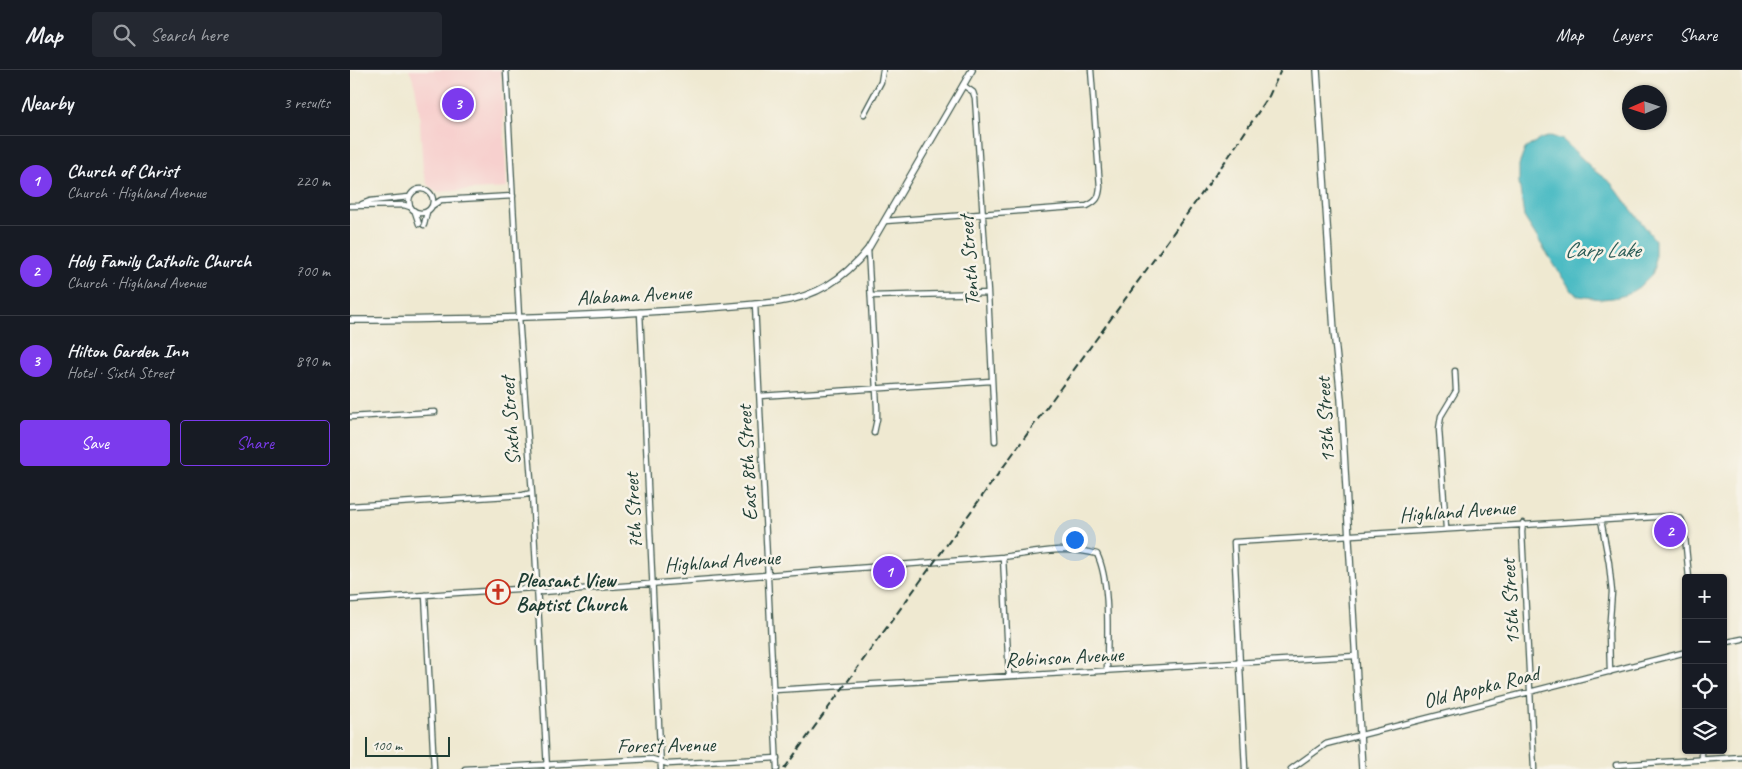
<!DOCTYPE html>
<meta charset="utf-8">
<style>
:root{--surface:#171b24;--page:#242831;--text:#f1f3f6;--muted:#9ea1a6;--line:#363941;--accent:#7c3aed}
body{margin:0;font-family:Caveat,sans-serif;background:var(--page);color:var(--text)}
.controls{position:absolute;right:15px;bottom:15px;display:grid;overflow:hidden;border-radius:5px;box-shadow:0 1px 4px #0004}
.controls button{width:45px;height:45px;display:grid;place-items:center;padding:0;border:0;border-bottom:1px solid var(--line);background:var(--surface);color:var(--text);font:25px sans-serif}
.compass{position:absolute;left:1272px;top:15px;width:45px;height:45px;border-radius:50%;background:var(--surface);box-shadow:0 1px 4px #0004;rotate:267deg}
.scale{position:absolute;left:15px;bottom:12px;width:85px;box-sizing:border-box;padding-left:5px;border:2px solid #1f3d34;border-top:0;font-size:14px;line-height:18px;white-space:nowrap;color:#1f3d34;-webkit-text-stroke:4px #f7f3e8;paint-order:stroke}
.you{position:absolute;left:724px;top:469px;width:18px;height:18px;margin:-12px;border:4px solid #fff;border-radius:50%;background:#1a73e8;box-shadow:0 0 0 8px #1a73e833}
.badge{display:grid;place-items:center;width:32px;height:32px;border-radius:50%;background:var(--accent);color:#fff;font-size:16px;font-weight:700}
.pin{position:absolute;translate:-50% -50%;border:2px solid #fff;box-shadow:0 1px 5px #0006}
.list{margin:0;padding:0;list-style:none}
h2{display:flex;justify-content:space-between;align-items:center;height:65px;margin:0;padding:0 20px;font-size:21px}
h2 small{font-size:16px;font-weight:400;color:var(--muted)}
.list li{display:grid;grid-template-columns:32px 1fr auto;gap:15px;align-items:center;box-sizing:border-box;height:90px;padding:0 20px;border-top:1px solid var(--line)}
.list b{display:block;font-size:19px;white-space:nowrap}
.list p{margin:0;font-size:16px;white-space:nowrap;color:var(--muted)}
.list em{font-size:16px;font-style:normal;color:var(--muted)}
.actions{display:flex;gap:10px;padding:15px 20px}
.actions a{flex:1;padding:11px 0;border:1px solid var(--accent);border-radius:5px;text-align:center;font-size:18px;color:var(--accent)}
.actions .main{background:var(--accent);color:#fff}
.icon{flex:none;width:28px;height:28px;fill:none;stroke:currentColor;stroke-width:2;stroke-linecap:round;stroke-linejoin:round}
.map{position:relative;flex:none;width:1392px;height:699px;overflow:hidden}
header{display:flex;align-items:center;gap:30px;box-sizing:border-box;height:70px;padding:0 25px;background:var(--surface);border-bottom:1px solid var(--line)}
header strong{font-size:24px}
nav{display:flex;gap:28px;margin-inline-start:auto;font-size:18px}
.search{width:350px;height:45px;background:var(--page);display:flex;align-items:center;gap:12px;box-sizing:border-box;padding:0 18px;border-radius:5px;color:var(--muted);font-size:19px}
main{display:flex}
aside{flex:1;background:var(--surface)}
.map>svg:first-child{display:block}
.built{fill:#f7d0ce}
.water{fill:#4ebcc4;stroke:#367c7c}
.lines{fill:none;stroke-linecap:round;stroke-linejoin:round}
.minor-casing{stroke:#3e574c;stroke-width:7}
.tertiary-casing{stroke:#3e574c;stroke-width:8}
.minor{stroke:#fff;stroke-width:4.5}
.tertiary{stroke:#fff;stroke-width:5.5}
.rail{stroke:#1f3d34;stroke-width:2;stroke-dasharray:8 4;stroke-linecap:butt}
.labels{text-anchor:middle;dominant-baseline:central;stroke-width:5;stroke-linejoin:round;paint-order:stroke}
.street-label{font-size:21px;fill:#1f3d34;stroke:#f7f3e8}
.poi-label{font-size:21px;font-weight:bold;fill:#1f3d34;stroke:#f7f3e8;text-anchor:start}
.water-label{font-size:22px;font-style:italic;fill:#2b5d58;stroke:#f7f3e8}
</style>
<header>
<strong>Map</strong>
<div class="search"><svg class="icon" aria-label="search" viewBox="0 0 24 24"><circle cx="10" cy="10" r="6"/><path d="M15 15l6 6"/></svg>Search here</div>
<nav><a>Map</a><a>Layers</a><a>Share</a></nav>
</header>
<main>
<aside>
<h2>Nearby<small>3 results</small></h2>
<ul class="list">
<li><span class="badge">1</span><div><b>Church of Christ</b><p>Church · Highland Avenue</p></div><em>220 m</em></li>
<li><span class="badge">2</span><div><b>Holy Family Catholic Church</b><p>Church · Highland Avenue</p></div><em>700 m</em></li>
<li><span class="badge">3</span><div><b>Hilton Garden Inn</b><p>Hotel · Sixth Street</p></div><em>890 m</em></li>
</ul>
<div class="actions"><a class="main">Save</a><a>Share</a></div>
</aside>
<div class="map">
<svg width="1392" height="699" viewBox="0 0 1392 699">
<rect width="100%" height="100%" fill="#f7f3e8"/>
<filter id="ink" filterUnits="userSpaceOnUse"><feTurbulence type="fractalNoise" baseFrequency=".02" numOctaves="2"/><feDisplacementMap in="SourceGraphic" scale="10" xChannelSelector="R" yChannelSelector="G"/><feConvolveMatrix kernelMatrix="1 2 1 2 8 2 1 2 1" color-interpolation-filters="sRGB"/></filter>
<filter id="wash" filterUnits="userSpaceOnUse"><feTurbulence type="fractalNoise" baseFrequency=".0096" numOctaves="4" result="noise"/><feDisplacementMap in="SourceGraphic" scale="20" xChannelSelector="R" yChannelSelector="G"/><feGaussianBlur stdDeviation="1.12" result="paint"/><feColorMatrix in="noise" values="0 0 0 0 0 0 0 0 0 0 0 0 0 0 0 0 0 1.4 0 .05"/><feComposite in="paint" operator="in"/></filter>
<g filter="url(#wash)">
<rect width="100%" height="100%" fill="#efe9d1"/>
<path class="built" d="M59,0H151L157,118L86,122L77,114L73,101L69,38L64,11Z"/>
<path class="water" d="M1201,66L1213,70L1246,102L1261,113L1305,170V197L1302,204L1289,217L1276,225L1263,228L1251,229L1229,226L1223,222L1212,207L1174,147L1169,112V95L1175,79L1188,70Z"/>
</g>
<g filter="url(#ink)">
<g class="lines">
<defs>
<path id="minor" d="M156,0L169,247L182,423L197,699
M613,15L623,22L625,28L638,223L645,371
M514,44L531,12L533,0
M59 131a12 12 0 1 1 24 0a12 12 0 1 1-24 0Z
M12,134L20,131L59,127
M0,136L54,135L60,137
M82,136L91,130L163,126
M65,142L69,154
M535,151L737,136C747,131 749,128 750,117L741,0
M74,155L77,142
M518,179L527,338V349L524,363
M521,226L638,223
M405,234L427,699
M290,242L311,699
M410,326L641,311
M0,347L85,342
M0,436L173,425L182,423
M1251,450L1259,493L1262,522L1259,563L1260,602
M1173,453L1172,462L1184,699
M1096,458L1089,359L1091,346L1106,321L1105,301
M653,487L659,606
M75,525L84,699
M0,530L183,518L192,522L653,487C684,483 716,475 747,484C761,513 757,568 757,601
M1373,573L1392,569
M424,620L1005,586
M1352,680V689
M1266,695L1392,687
M115,699L302,689L318,694L427,688
M895,699L884,472L1322,446L1331,449L1334,456L1339,508
M941,699L976,674L1336,582"/>
<path id="tertiary" d="M967,0L984,261L991,329L1012,699
M0,250C143,249 286,246 428,232C466,227 494,209 518,179L622,0"/>
</defs>
<use href="#minor" class="minor-casing"/>
<use href="#tertiary" class="tertiary-casing"/>
<use href="#minor" class="minor"/>
<use href="#tertiary" class="tertiary"/>
<path class="rail" d="M434,699L879,86L919,26L931,0"/>
</g>
</g>
<defs>
<symbol id="church-ring" viewBox="-11 -11 22 22"><circle r="9.5" fill="#f7f3e8" stroke="#c8321e" stroke-width="1.5"/><path d="M-1.2-6h2.4v3.5h3.3v2.4h-3.3V6h-2.4V-.1h-3.3v-2.4h3.3Z" fill="#c8321e"/></symbol>
</defs>
<g fill-rule="evenodd">
<use href="#church-ring" x="134" y="508" width="28" height="28"/>
</g>
<g class="labels">
<g class="street-label">
<text transform="translate(619 191) rotate(-94)">Tenth Street</text>
<text transform="translate(284 225) rotate(-3)">Alabama Avenue</text>
<text transform="translate(975 350) rotate(-93)">13th Street</text>
<text transform="translate(160 351) rotate(-94)">Sixth Street</text>
<text transform="translate(397 393) rotate(-93)">East 8th Street</text>
<text transform="translate(283 441) rotate(-93)">7th Street</text>
<text transform="translate(1107 441) rotate(-4)">Highland Avenue</text>
<text transform="translate(372 491) rotate(-4)">Highland Avenue</text>
<text transform="translate(1160 532) rotate(-93)">15th Street</text>
<text transform="translate(714 587) rotate(-3)">Robinson Avenue</text>
<text transform="translate(1131 617) rotate(-14)">Old Apopka Road</text>
<text transform="translate(316 675) rotate(-1)">Forest Avenue</text>
</g>
<g class="poi-label">
<text x="166" y="510">Pleasant View<tspan x="166" dy="24">Baptist Church</tspan></text>
</g>
<g class="water-label">
<text x="1252" y="180">Carp Lake</text>
</g>
</g>
</svg>
<div class="controls">
<button>+</button>
<button>−</button>
<button><svg class="icon" aria-label="locate" viewBox="0 0 24 24"><circle cx="12" cy="12" r="6"/><path d="M12 2v4M12 18v4M2 12h4M18 12h4"/></svg></button>
<button><svg class="icon" aria-label="layers" viewBox="0 0 24 24"><path d="M12 4l9 5-9 5-9-5zM3 14l9 5 9-5"/></svg></button>
</div>
<svg class="compass" viewBox="-18 -18 36 36"><path d="M0-13l5 13h-10z" fill="#e53935"/><path d="M0 13l5-13h-10z" fill="#9ea1a6"/></svg>
<div class="scale">100 m</div>
<div class="you"></div>
<div class="pin badge" style="left:539px;top:502px">1</div>
<div class="pin badge" style="left:1320px;top:461px">2</div>
<div class="pin badge" style="left:108px;top:34px">3</div>
</div>
</main>
